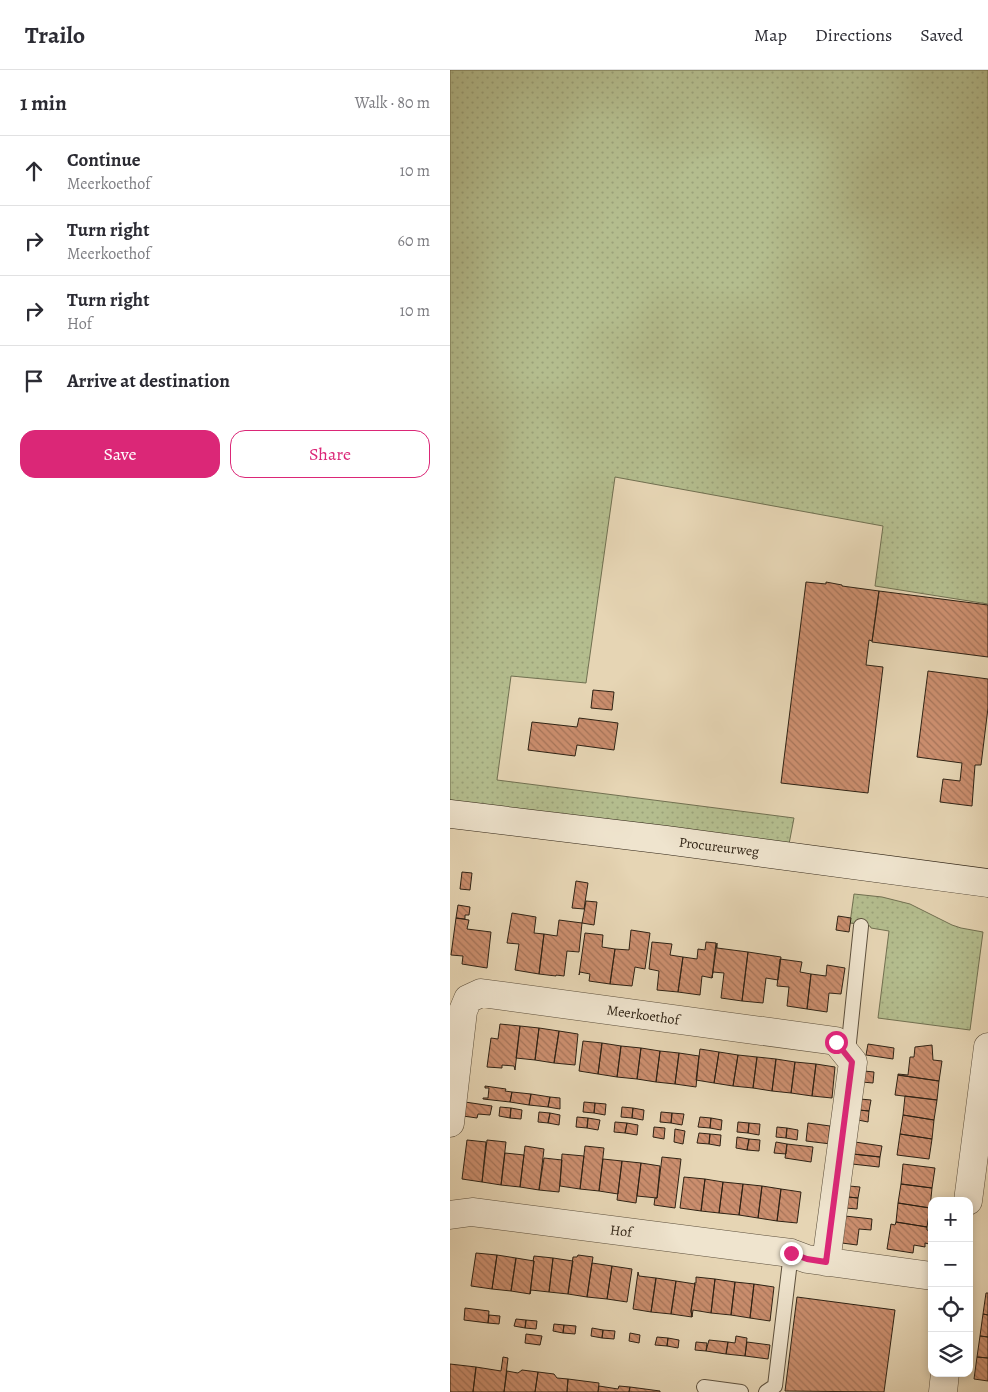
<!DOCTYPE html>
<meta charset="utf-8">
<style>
:root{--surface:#fff;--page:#f2f2f3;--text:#2b2b33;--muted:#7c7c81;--line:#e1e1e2;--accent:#db2777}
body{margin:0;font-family:Alegreya,serif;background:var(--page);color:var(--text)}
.controls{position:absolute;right:15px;bottom:15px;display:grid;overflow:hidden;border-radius:10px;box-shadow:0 2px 8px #0003}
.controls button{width:45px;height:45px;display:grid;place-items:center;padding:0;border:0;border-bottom:1px solid var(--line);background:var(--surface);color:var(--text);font:25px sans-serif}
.stop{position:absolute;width:15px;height:15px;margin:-11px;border:4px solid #db2777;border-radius:50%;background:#fff}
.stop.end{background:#db2777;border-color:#fff;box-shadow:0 1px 5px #0008}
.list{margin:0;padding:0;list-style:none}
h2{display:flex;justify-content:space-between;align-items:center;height:65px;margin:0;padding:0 20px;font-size:21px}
h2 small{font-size:16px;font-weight:400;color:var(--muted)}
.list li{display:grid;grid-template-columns:32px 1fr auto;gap:15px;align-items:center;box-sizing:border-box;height:70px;padding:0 20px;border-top:1px solid var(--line)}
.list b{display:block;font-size:19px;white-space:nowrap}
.list p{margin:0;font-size:16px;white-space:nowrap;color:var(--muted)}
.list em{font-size:16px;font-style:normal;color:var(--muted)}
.actions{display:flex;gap:10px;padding:15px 20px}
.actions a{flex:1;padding:11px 0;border:1px solid var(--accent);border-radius:15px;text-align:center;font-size:18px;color:var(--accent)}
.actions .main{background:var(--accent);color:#fff}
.icon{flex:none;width:28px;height:28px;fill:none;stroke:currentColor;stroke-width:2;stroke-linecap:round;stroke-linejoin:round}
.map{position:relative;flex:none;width:538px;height:1322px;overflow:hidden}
header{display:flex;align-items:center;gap:30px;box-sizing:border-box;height:70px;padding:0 25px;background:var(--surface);border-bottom:1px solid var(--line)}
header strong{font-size:24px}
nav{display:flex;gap:28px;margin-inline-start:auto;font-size:18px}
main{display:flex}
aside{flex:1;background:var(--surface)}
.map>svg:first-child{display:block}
.grass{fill:url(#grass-dots);stroke:#717051}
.building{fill:url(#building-back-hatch);stroke:#2e2214}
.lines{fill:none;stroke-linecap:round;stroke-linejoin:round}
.lane-casing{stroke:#5c4f3c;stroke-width:16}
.street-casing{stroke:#5c4f3c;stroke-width:29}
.secondary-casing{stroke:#2e2214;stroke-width:29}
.lane{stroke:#efe4ce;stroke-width:14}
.street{stroke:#efe4ce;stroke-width:28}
.secondary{stroke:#efe4ce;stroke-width:28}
.route{stroke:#db2777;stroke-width:6}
.labels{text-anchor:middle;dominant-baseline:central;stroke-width:5;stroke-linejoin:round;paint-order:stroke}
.street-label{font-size:14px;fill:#2e2214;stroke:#efe4ce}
</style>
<header>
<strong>Trailo</strong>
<nav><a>Map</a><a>Directions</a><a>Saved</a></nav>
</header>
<main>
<aside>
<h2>1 min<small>Walk · 80 m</small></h2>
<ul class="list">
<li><svg class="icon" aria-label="ahead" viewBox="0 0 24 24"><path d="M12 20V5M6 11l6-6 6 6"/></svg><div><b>Continue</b><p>Meerkoethof</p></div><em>10 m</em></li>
<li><svg class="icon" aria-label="right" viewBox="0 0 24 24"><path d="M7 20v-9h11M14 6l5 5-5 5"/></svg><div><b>Turn right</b><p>Meerkoethof</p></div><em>60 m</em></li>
<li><svg class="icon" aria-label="right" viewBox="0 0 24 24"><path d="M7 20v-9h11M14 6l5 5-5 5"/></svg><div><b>Turn right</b><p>Hof</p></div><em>10 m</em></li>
<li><svg class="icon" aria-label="arrive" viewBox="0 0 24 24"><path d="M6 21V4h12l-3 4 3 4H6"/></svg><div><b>Arrive at destination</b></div></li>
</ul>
<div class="actions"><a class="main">Save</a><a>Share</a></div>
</aside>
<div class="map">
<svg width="538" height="1322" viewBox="0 0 538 1322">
<defs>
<pattern id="grass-dots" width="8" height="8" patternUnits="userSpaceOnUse" patternTransform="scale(1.25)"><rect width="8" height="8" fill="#b4bd8e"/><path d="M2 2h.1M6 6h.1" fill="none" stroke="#9ba27a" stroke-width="1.8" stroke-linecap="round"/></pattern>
<pattern id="building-back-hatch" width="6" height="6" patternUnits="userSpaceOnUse" patternTransform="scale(1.25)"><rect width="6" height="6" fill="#cb8e6e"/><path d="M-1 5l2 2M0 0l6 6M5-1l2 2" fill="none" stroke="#a57459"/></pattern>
</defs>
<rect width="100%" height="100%" fill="#e6d5b4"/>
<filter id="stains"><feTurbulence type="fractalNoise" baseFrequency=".004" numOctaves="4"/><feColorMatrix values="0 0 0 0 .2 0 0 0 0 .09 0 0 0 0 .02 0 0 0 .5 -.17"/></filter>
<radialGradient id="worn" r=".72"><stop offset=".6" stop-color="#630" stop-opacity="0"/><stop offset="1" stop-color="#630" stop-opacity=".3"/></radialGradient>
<path class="grass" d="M0,0H538V534L425,516L433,456L165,407L136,613L61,606L47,710L344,748L339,774L0,732Z
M404,824L432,827L460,834L502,855L511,858L533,862L520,960L428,948L439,861L421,858L420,856L400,853Z"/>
<path class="building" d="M356,512L376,514V512L392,515V516L429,521L422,571L419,570L416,595L433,597L418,723L331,713Z
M429,521L538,535V587L422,572Z
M478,601L538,609V638L531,695H525L522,736L490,732L493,709L510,711L512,693L467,687Z
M143,620L164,622L162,640L141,638Z
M129,648L168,653L164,680L127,675L125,686L78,680L82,652L127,657Z
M12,802L22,803L20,820L10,819Z
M126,811L138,813L134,839L122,838Z
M136,831L147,832L144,855L132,853Z
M8,835L20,837L19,845H15V849L6,848Z
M62,843L86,847L84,863L94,864L89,904L65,900L69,874L57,873Z
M388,846L401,848L399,862L386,860Z
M6,848L19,850L17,859L41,862L37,898L12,894L13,886L1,885Z
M109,850L132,853L129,882L117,881L114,906L106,905V906L89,904L94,864L107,866Z
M181,860L200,863L195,899L185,897L182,916L160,914L165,879L179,880Z
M135,863L153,865L152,877L165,879L160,914L139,911L140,904L130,902L129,905Z
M202,872L222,874L220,885L233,887L228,922L207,920L209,901L199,899Z
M256,872L266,873L262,908L252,906L250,925L228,922L233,887L247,889L248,879L255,880Z
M267,873V878L298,882L292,931L271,928L274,903L263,902L262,908Z
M298,882L331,887L328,910L316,908L313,933L292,931Z
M330,889L352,892L350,902L361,904L357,939L337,936L339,917L327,916Z
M377,895L395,898L391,924L379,923L377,942L357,939L361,904L376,906Z
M50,954L70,956L65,1000L64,996L52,995V998L37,997L41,968L48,969Z
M70,956L89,958L85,990L66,988Z
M89,958L109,961L104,993L85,990Z
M109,961L128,964L125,995L104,993Z
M133,971L152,973L148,1004L129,1001Z
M152,973L171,976L167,1007L148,1004Z
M418,974L444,978L443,989L416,985Z
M482,975L483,990L492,991L489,1011L448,1005V1004L458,1005L460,987H464L465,977Z
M171,976L191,978L187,1009L167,1007Z
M191,978L210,981L206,1012L187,1009Z
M250,979L269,982L264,1013L246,1010Z
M210,981L229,983L225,1014L206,1012Z
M269,982L288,985L283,1016L264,1013Z
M229,983L249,986L246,1017L225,1014Z
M288,985L307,987L303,1018L283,1016Z
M307,987L326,989L322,1021L303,1018Z
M326,989L345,992L341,1023L322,1021Z
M345,992L366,994L362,1026L341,1023Z
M366,994L385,997L382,1028L362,1026Z
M414,1001L424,1002L423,1013L412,1012Z
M448,1005L489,1011L487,1030L445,1025Z
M35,1016L56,1019L55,1021L62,1022L60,1032L33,1029V1028H38L39,1018H35Z
M62,1022L81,1024L79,1035L60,1032Z
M81,1024L100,1027L98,1037L79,1035Z
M455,1026L487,1030L484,1050L453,1045Z
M100,1027L110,1028V1039L98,1037Z
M410,1029L421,1030L419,1041L409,1040Z
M15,1032L42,1036L40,1045L28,1044L27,1048L13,1046Z
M134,1032L145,1033L144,1043L133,1042Z
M145,1033L156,1034L155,1045L144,1043Z
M50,1037L61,1038L60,1048L49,1046Z
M172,1037L183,1038L182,1048L171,1047Z
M61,1038L72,1040L71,1049L60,1048Z
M183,1038L194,1040L193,1050L182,1048Z
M409,1040L419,1041L418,1052L408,1050Z
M89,1042L100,1043L98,1053L88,1052Z
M211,1042L222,1043L221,1053L210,1052Z
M100,1043L110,1045L109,1055L98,1053Z
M222,1043L234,1044L232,1055L221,1053Z
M453,1045L484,1050L482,1069L450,1064Z
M127,1047L138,1048L137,1058L126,1057Z
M250,1047L261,1048L260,1058L248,1057Z
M138,1048L150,1050L148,1060L137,1058Z
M261,1048L272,1050L271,1060L260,1058Z
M165,1052L177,1053L175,1063L164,1062Z
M288,1052L299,1053L298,1063L287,1062Z
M177,1053L188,1055L187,1065L175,1063Z
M299,1053L310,1054L309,1065L298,1063Z
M358,1053L380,1056L378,1073L381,1074L356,1071Z
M204,1057L215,1058L214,1069L203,1067Z
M327,1057L337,1058L336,1068L326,1067Z
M337,1058L348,1060L347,1070L336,1068Z
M225,1059L235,1061L233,1074L224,1072Z
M249,1063L260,1064L259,1074L247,1073Z
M260,1064L271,1065L270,1076L259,1074Z
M450,1064L482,1069L479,1089L447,1085Z
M287,1067L299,1069L297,1080L286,1078Z
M299,1069L310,1070L309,1081L297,1080Z
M17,1070L36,1072L32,1112L12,1109Z
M37,1070L56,1072L51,1115L32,1112Z
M326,1072L337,1074L336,1084L324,1083Z
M405,1072L432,1076L430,1087L403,1084Z
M337,1074L363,1077L361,1092L335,1088Z
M75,1076L94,1079L89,1120L70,1117Z
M135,1076L154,1078L149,1121L130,1119Z
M55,1083L74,1085L70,1117L51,1115Z
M112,1084L134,1086L130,1119L110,1116Z
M403,1084L430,1087L429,1097L402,1094Z
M212,1087L231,1089L225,1138L204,1135L205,1128H207Z
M94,1088L112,1090L109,1122L89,1120Z
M153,1089L172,1091L168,1124L149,1121Z
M172,1091L191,1093L186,1133L167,1130Z
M191,1093L210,1096L207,1128L187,1126Z
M453,1094L485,1098L482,1118L451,1114Z
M234,1107L255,1109L251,1141L230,1138Z
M255,1109L273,1112L269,1143L251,1141Z
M273,1112L293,1114L289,1145L269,1143Z
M293,1114L312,1116L308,1148L289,1145Z
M451,1114L482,1118L480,1138L448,1133Z
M312,1116L331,1119L327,1151L308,1148Z
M399,1116L410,1117L408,1128L398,1127Z
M331,1119L351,1122L347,1153L327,1151Z
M398,1127L408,1128L407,1139L396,1138Z
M448,1133L480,1138L477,1157L446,1152Z
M395,1146L422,1149L421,1160L409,1159L407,1175L392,1173Z
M446,1152L477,1157V1160L480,1161L479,1174L475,1173V1177L464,1175L463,1183L437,1179L441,1154L445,1155Z
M26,1183L47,1185L42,1219L21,1216Z
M47,1185L66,1188L61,1221L42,1219Z
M128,1185L143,1187L137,1227L118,1224L123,1187H127Z
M84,1186L103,1188L99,1222L81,1220L80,1224L84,1191H83Z
M66,1188L84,1191L80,1224L61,1221Z
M103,1188L123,1191L118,1224L99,1222Z
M142,1193L162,1196L157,1229L137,1227Z
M162,1196L182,1199L177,1232L157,1229Z
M188,1202L189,1206L206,1208L201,1242L183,1239Z
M246,1207L265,1209L261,1243L243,1240L242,1247L241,1241L245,1214L244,1213H246Z
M206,1208L226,1211L221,1244L201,1242Z
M265,1209L285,1212L281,1245L261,1243Z
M226,1211L245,1214L241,1241L242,1247L221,1244Z
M285,1212L304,1214L300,1248L281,1245Z
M304,1214L324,1217L320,1251L300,1248Z
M536,1223H538V1245L533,1244Z
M347,1227L445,1240L434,1322L335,1321Z
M15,1238L39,1241L38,1253L14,1250Z
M533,1244L538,1245V1267L530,1266Z
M39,1245L50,1246L49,1254L38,1253Z
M66,1249L76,1250L75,1258L64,1256Z
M76,1250L87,1251L86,1259L75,1258Z
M104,1254L114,1255L113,1263L103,1261Z
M114,1255L126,1256L125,1264L113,1263Z
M142,1258L153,1260L152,1268L141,1266Z
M153,1260L165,1261L164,1269L152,1268Z
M180,1263L190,1265L189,1273L179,1271Z
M76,1264L92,1266L90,1275L75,1273Z
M286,1266L297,1268L295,1286L276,1284L278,1272L285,1273Z
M530,1266L538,1267V1288L527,1287Z
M207,1267L218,1268L217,1276L205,1275Z
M218,1268L229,1270L228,1278L217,1276Z
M259,1270L278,1272L276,1284L256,1281Z
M246,1272L257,1273L256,1281L245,1280Z
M297,1272L320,1275L318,1289L295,1286Z
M53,1287L58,1288L54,1322H23L26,1297L51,1301Z
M527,1287L538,1288V1311L524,1309Z
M0,1294L26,1297L23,1322H0Z
M72,1300L88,1302L85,1322H54L57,1301L68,1303Z
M88,1302L104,1304L107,1308L118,1309L117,1322H85Z
M118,1309L149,1313L148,1322H117Z
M149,1316L168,1319L169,1316L180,1317L179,1322H148Z
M180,1317L210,1321V1322H179Z"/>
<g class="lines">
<defs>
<path id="lane" d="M393,980L399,972L411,856
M254,1317L291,1322
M316,1322L325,1316L341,1183"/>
<path id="street" d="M0,1053L13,941L18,929L31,923L386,971L403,992L376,1192
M518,1131L538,977
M0,1145L22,1142L341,1183L357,1189L482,1206
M493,1322L495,1303"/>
<path id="secondary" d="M0,744L216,770L538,813"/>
</defs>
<use href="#lane" class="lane-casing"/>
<use href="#street" class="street-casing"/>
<use href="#secondary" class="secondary-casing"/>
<use href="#lane" class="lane"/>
<use href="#street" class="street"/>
<use href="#secondary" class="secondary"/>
</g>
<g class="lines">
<path class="route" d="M341,1183L357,1189L376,1192L402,992L386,972"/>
</g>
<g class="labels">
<g class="street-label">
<text transform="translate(269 777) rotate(7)">Procureurweg</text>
<text transform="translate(193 945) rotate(8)">Meerkoethof</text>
<text transform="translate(171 1161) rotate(7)">Hof</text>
</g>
</g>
<rect width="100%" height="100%" filter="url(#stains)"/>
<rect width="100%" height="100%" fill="url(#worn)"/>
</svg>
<div class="controls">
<button>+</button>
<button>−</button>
<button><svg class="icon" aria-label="locate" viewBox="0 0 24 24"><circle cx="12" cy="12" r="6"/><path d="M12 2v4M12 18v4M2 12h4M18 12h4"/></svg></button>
<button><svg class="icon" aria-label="layers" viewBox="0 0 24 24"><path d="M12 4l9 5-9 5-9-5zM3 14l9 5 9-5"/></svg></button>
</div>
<div class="stop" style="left:386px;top:972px"></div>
<div class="stop end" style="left:341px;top:1183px"></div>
</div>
</main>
